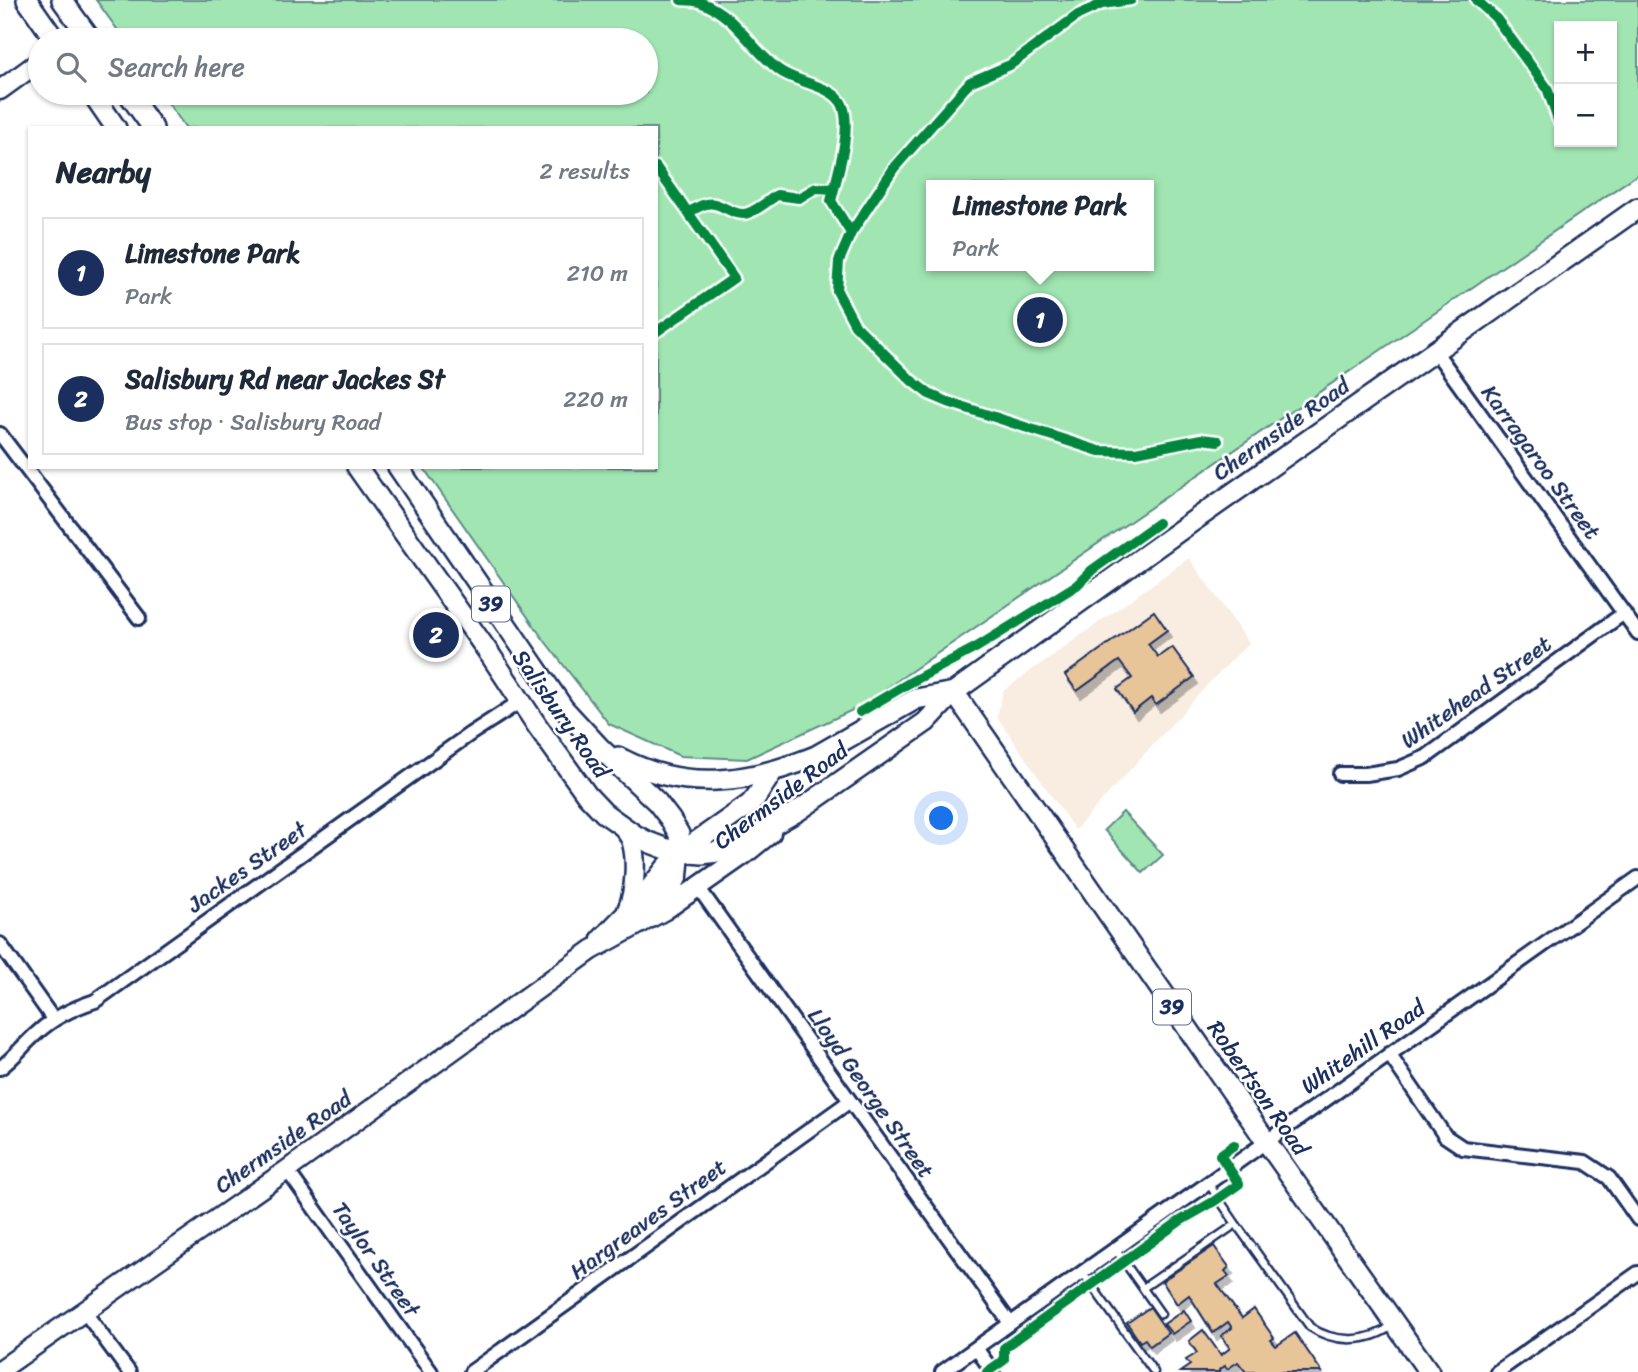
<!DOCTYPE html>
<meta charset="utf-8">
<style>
:root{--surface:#fff;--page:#f6f6f7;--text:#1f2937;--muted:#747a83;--line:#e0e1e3;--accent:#1b2f5e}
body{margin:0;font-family:Sriracha,sans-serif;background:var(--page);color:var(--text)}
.controls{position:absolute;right:21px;top:21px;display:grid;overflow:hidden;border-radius:0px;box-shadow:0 2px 5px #0004}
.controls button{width:63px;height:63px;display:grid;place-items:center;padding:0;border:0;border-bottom:2px solid var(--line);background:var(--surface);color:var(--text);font:35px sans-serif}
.you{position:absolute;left:942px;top:819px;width:24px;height:24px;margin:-18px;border:5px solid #fff;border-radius:50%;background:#1a73e8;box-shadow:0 0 0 10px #1a73e833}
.badge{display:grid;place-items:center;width:46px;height:46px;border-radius:50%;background:var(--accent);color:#fff;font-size:23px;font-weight:700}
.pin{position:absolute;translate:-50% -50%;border:4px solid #fff;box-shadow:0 2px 7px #0006}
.popup{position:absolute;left:926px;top:180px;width:228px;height:91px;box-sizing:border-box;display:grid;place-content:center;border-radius:0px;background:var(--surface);filter:drop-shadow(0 2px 5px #0005);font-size:23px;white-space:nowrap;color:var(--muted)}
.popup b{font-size:26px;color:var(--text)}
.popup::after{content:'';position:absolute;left:50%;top:100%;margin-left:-14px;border:14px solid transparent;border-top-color:var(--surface)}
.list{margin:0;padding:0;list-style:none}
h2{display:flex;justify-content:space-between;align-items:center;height:91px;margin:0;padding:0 28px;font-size:30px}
h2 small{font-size:23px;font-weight:400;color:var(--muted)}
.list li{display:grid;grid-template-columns:46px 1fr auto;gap:21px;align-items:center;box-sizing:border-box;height:112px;margin:0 14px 14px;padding:0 14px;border:2px solid var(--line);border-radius:0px}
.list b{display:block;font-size:26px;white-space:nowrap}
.list p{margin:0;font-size:23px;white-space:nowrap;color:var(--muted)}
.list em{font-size:23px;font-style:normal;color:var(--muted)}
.icon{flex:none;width:38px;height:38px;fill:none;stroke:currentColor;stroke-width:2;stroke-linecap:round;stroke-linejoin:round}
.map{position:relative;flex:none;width:1638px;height:1372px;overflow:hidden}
.search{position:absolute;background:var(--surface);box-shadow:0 2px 5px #0004;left:28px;top:28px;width:630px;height:77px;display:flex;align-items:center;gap:18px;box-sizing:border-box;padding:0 24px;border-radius:38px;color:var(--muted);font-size:26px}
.panel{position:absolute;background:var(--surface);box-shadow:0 2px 5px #0004;left:28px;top:126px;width:630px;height:343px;border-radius:0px}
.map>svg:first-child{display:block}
.built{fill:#f8ede0}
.green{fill:#a1e6b2;stroke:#5e8a88;stroke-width:2;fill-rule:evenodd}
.building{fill:#e8c499;stroke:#1b2f5e;stroke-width:2;filter:url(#shadow)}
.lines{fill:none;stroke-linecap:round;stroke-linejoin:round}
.lane-casing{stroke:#1b2f5e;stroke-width:11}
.street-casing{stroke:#1b2f5e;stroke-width:18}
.secondary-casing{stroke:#1b2f5e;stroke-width:23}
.primary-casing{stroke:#1b2f5e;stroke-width:24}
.lane{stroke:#fff;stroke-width:6}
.street{stroke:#fff;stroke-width:12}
.secondary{stroke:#fff;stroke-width:18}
.primary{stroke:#fff;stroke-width:19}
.cycleway-casing{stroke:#fff;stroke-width:15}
.cycleway{stroke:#00873e;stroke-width:10}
.labels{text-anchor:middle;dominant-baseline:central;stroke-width:5;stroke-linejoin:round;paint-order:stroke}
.shield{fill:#fff;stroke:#5f6d8e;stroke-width:2}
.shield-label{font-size:21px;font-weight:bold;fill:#1b2f5e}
.street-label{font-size:23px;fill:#1b2f5e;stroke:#fff}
</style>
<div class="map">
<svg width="1638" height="1372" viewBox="0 0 1638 1372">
<defs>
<filter id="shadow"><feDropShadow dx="4" dy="7" stdDeviation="0" flood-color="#0004"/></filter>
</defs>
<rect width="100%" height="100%" fill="#fff"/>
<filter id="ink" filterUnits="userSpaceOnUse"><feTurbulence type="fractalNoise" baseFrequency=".0143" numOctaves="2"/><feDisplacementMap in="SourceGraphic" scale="14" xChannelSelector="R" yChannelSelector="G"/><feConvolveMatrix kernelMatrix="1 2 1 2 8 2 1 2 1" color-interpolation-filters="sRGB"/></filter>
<g filter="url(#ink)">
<path class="built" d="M1189,558L1249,643L1212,680L1075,830L997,717L1003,691Z"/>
<path class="green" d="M96,0H1638V174L859,707L747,759L680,756L609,724L541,636L423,467H656V128H186L161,93H646V40H125ZM1559,26H1612V142H1559ZM932,185H1148V266H932Z
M1123,812L1163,855L1143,873L1104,830Z"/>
<path class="building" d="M1154,611L1167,630L1148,644L1158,657L1172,647L1194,677L1156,705L1151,698L1133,712L1117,689L1132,678L1119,661L1077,691L1065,675Z
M1214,1246L1229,1267L1225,1271L1229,1276L1217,1284L1242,1318L1254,1309L1274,1338L1271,1340L1276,1346L1295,1333L1322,1372H1246L1238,1362L1227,1369L1225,1366L1219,1370L1220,1372H1180L1190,1365L1186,1360L1197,1353L1189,1341L1203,1330L1221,1355L1230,1348L1221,1336L1232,1328L1228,1322L1213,1333L1189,1295L1177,1304L1162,1281Z
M1150,1307L1168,1333L1150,1346L1145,1339L1140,1342L1127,1323Z
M1184,1310L1191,1321L1172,1334L1164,1324Z"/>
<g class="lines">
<defs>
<path id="lane" d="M1208,1183L1236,1224
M1115,1249L1161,1314
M1082,1272L1154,1372
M1143,1288L1236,1224L1310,1327C1335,1344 1369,1343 1393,1325"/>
<path id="street" d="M1435,351L1638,633
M0,434L139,618
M1340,774H1366L1398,769L1426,757L1624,613
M698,887L850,1101L1010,1323
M0,944L53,1019
M1389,1054L1445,1136L1463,1148L1585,1162L1609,1178L1638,1219
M0,1068C14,1058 24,1044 37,1033C54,1017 73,1008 95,1001L470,734L521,701
M287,1170L431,1372
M84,1311L129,1372
M976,1348L993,1372
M471,1372L850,1101
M942,1372L1638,878
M1497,1372L1638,1273"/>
<path id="secondary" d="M69,40L83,29
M0,90L40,61
M624,828C627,833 631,838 632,843C637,861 635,893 627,910
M646,914L674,884L678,876L680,853
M601,939L644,895L666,867L680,853
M0,1370L287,1170L592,950L665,910L745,854L771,833"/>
<path id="primary" d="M27,0L55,40
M62,0L91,40
M92,93L116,128
M128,93L153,128
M357,467L491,656L538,727L587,795L604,813L635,835L648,842L672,851L702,854L717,852L734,847L798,811L926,722L954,692L1179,531L1638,208
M398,467L564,709L600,748L657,802L670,819L679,834L680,853
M954,692L1266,1141L1429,1372
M618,757C684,793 749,783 816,756L916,699L954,692
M680,853L750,804L756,797L773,771"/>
</defs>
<use href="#lane" class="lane-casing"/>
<use href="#street" class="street-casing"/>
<use href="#secondary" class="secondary-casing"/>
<use href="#primary" class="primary-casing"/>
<use href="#lane" class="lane"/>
<use href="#street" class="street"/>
<use href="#secondary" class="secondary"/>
<use href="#primary" class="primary"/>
<defs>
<path id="cycleway" d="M681,0C688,1 696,0 702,3C735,15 752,50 779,70C795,83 835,85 843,106C852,130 837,176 831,201L851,233
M1131,0L1102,4L1078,15L1010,65L970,82L894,168L851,233L839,261L837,291L855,325L912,381L929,394L948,402L1099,451L1136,452L1201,439L1218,441
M1476,0L1495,17L1547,88L1559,123
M656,167L734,278L656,332
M691,211C695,209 701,205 706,204C720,201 729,214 743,214C753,214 769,200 777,195L799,198L816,188L833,189
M860,712L909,683L977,647L1077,585L1092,570L1158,523
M987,1372L1004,1360V1348L1180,1221L1213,1202L1239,1184L1220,1155L1234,1145"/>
</defs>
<use href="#cycleway" class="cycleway-casing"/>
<use href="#cycleway" class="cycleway"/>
</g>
</g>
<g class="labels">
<g class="shield">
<rect x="472" y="586.5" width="38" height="35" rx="5"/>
<rect x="1153" y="989.5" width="38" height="35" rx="5"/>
</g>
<g class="shield-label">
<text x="491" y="604">39</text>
<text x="1172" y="1007">39</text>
</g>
<g class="street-label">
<text transform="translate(1281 429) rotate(-35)">Chermside Road</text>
<text transform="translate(1541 462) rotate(54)">Karragaroo Street</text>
<text transform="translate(1476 692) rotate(-35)">Whitehead Street</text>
<text transform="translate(561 714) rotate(55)">Salisbury Road</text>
<text transform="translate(781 796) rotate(-37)">Chermside Road</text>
<text transform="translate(247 867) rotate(-35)">Jackes Street</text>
<text transform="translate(1363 1047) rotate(-35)">Whitehill Road</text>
<text transform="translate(1258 1088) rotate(55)">Robertson Road</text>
<text transform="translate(871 1093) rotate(55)">Lloyd George Street</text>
<text transform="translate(283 1142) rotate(-35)">Chermside Road</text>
<text transform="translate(648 1219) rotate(-36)">Hargreaves Street</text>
<text transform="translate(376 1259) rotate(55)">Taylor Street</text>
</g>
</g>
</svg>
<div class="controls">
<button>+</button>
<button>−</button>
</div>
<div class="you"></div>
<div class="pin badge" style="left:1040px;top:320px">1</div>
<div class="popup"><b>Limestone Park</b>Park</div>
<div class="pin badge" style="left:436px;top:635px">2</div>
<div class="search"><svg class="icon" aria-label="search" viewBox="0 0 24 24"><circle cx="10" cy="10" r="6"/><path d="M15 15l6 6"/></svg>Search here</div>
<section class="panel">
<h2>Nearby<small>2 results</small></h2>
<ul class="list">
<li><span class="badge">1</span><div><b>Limestone Park</b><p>Park</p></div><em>210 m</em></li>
<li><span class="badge">2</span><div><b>Salisbury Rd near Jackes St</b><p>Bus stop · Salisbury Road</p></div><em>220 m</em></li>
</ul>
</section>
</div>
